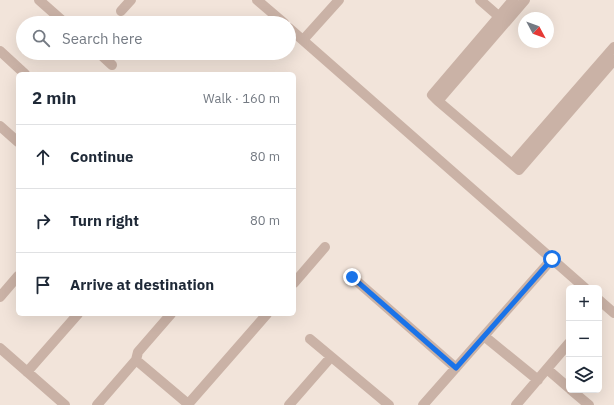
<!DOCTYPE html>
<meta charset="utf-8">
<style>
:root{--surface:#fff;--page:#f6f6f7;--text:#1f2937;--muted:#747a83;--line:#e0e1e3}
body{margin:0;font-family:"IBM Plex Sans",sans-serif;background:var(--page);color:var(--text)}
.controls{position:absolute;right:12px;bottom:12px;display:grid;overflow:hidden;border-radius:6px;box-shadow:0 4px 16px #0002}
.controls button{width:36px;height:36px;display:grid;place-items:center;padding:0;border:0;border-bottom:1px solid var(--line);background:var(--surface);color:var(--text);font:20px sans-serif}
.compass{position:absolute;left:518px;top:12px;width:36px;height:36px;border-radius:50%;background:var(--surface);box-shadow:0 4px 16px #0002;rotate:131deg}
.stop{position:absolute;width:12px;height:12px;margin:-9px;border:3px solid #1a73e8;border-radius:50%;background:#fff}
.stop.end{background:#1a73e8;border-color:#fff;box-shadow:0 1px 4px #0008}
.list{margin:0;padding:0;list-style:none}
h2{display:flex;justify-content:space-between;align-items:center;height:52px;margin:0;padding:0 16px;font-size:17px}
h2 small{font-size:13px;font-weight:400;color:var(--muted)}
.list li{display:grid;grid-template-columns:26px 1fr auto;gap:12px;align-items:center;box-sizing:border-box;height:64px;padding:0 16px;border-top:1px solid var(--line)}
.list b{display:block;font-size:15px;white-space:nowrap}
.list em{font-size:13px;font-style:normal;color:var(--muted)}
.icon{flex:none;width:22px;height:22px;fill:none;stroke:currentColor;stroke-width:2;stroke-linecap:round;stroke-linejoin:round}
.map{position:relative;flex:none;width:614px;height:405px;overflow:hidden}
.search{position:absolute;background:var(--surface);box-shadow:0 4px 16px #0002;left:16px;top:16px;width:280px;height:44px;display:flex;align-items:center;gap:10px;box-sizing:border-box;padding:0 14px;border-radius:22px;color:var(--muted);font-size:15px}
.panel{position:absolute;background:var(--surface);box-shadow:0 4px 16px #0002;left:16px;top:72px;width:280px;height:244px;border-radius:6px}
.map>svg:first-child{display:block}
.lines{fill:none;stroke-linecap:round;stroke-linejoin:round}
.street{stroke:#cab2a6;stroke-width:10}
.route{stroke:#1a73e8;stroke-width:5}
</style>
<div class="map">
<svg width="614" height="405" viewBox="0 0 614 405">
<rect width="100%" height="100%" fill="#f2e4da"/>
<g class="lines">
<path class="street" d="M39,0L65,23
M257,0L284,23
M480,0L503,20
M525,0L438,101L512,164L614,47
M121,11L131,0
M289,28L585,288
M303,40L339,0
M0,51L25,74
M99,53L112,65
M438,101L432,95L513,0
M0,126L18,142
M512,164L519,170L614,60
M352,277L456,368
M294,283L325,247
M0,297L18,276
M599,300L614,313
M171,314L138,352L136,360L187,403L190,402L267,314
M484,336L538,380
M310,339L389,405
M0,348L65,405
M547,369L569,388
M27,372L78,314
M571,390L589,405
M97,405L136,360
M289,405L331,357
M423,405L552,259
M516,405L569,343"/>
</g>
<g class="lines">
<path class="route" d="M352,277L456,368L552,259"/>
</g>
</svg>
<div class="controls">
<button>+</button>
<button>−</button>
<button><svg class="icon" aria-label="layers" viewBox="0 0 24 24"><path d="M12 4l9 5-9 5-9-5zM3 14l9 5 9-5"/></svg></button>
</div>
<svg class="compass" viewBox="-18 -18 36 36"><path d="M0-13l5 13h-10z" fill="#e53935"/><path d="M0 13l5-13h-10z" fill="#747a83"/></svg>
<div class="stop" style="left:552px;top:259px"></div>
<div class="stop end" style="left:352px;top:277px"></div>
<div class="search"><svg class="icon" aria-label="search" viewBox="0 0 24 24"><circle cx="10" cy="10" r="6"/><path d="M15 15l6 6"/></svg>Search here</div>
<section class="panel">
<h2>2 min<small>Walk · 160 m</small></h2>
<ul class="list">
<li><svg class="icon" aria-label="ahead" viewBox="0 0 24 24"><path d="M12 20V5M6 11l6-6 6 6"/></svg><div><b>Continue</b></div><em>80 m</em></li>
<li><svg class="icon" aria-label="right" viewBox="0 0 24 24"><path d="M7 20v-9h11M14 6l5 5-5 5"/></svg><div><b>Turn right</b></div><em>80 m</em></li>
<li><svg class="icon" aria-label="arrive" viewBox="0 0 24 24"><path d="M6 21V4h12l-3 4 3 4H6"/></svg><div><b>Arrive at destination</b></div></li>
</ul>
</section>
</div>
